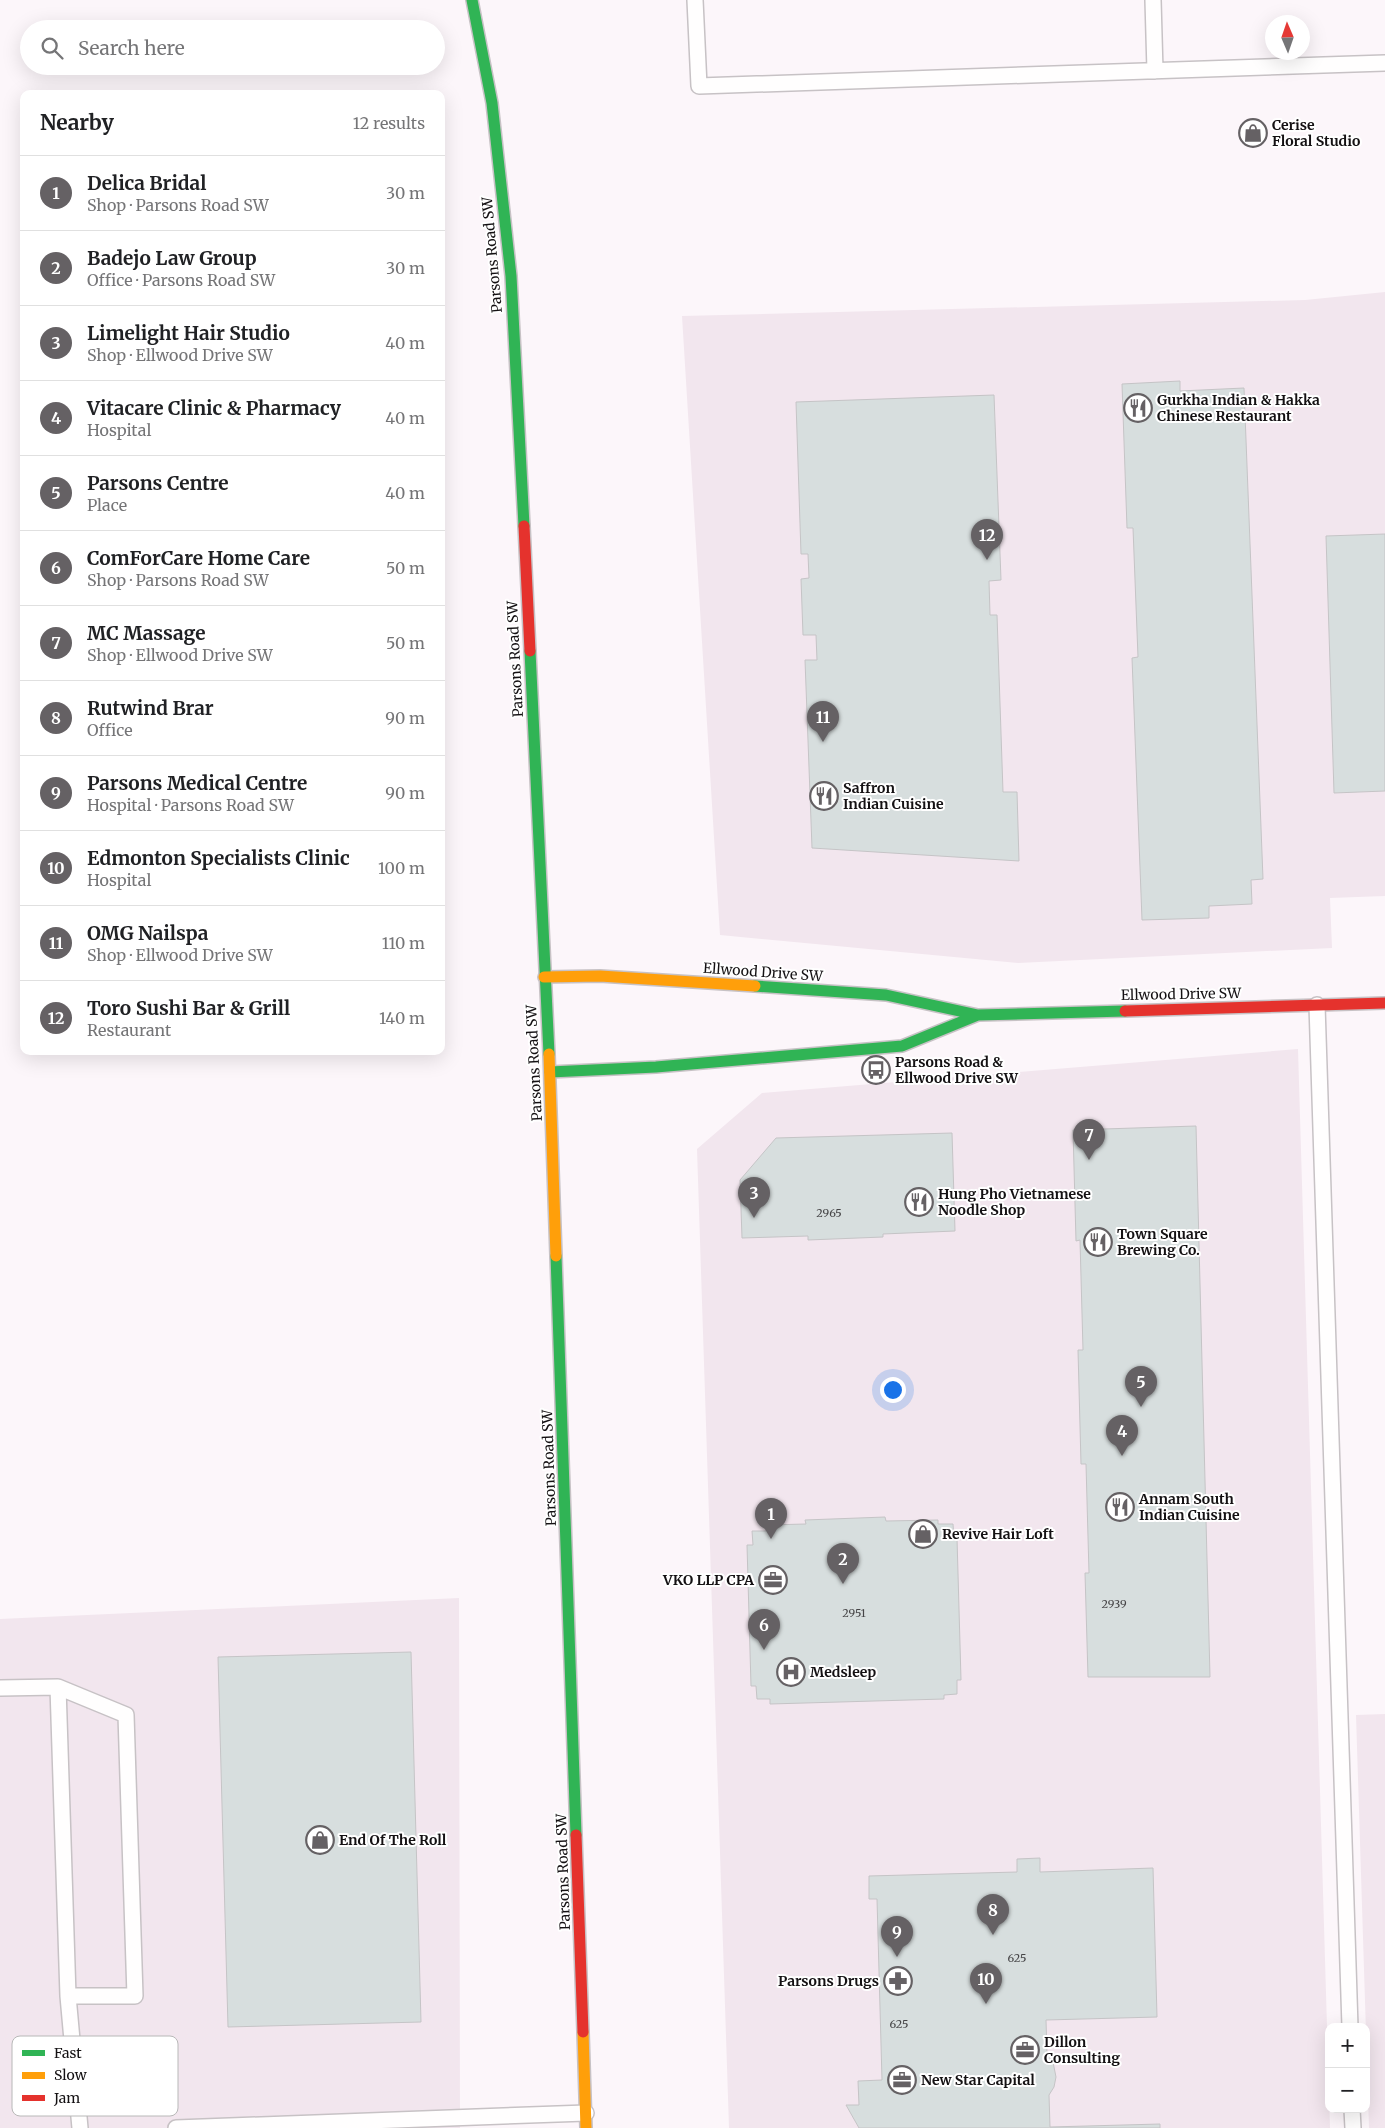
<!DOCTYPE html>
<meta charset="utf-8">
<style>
:root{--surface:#fff;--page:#f2f2f2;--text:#202124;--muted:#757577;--line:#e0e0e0;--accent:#656164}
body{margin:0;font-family:Merriweather,serif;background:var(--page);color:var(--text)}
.controls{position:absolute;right:15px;bottom:15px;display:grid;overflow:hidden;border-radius:10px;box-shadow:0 5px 20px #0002}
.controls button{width:45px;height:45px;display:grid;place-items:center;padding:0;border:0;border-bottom:1px solid var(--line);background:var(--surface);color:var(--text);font:25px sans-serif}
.compass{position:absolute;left:1265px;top:15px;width:45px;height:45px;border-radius:50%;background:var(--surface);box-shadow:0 5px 20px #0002;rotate:358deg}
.you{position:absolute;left:892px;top:1389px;width:18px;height:18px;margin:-12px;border:4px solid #fff;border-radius:50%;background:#1a73e8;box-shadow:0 0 0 8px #1a73e833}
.badge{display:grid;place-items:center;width:32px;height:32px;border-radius:50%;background:var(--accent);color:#fff;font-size:16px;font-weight:700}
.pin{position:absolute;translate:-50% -41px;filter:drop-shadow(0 1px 2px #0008)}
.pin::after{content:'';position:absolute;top:26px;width:18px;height:15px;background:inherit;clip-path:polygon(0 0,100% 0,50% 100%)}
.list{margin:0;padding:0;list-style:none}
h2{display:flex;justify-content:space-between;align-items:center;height:65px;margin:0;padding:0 20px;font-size:21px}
h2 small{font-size:16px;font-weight:400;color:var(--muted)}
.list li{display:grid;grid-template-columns:32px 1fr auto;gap:15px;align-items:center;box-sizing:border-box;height:75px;padding:0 20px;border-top:1px solid var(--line)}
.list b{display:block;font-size:19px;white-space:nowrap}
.list p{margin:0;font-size:16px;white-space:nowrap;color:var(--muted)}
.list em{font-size:16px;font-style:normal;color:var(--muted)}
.icon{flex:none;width:28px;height:28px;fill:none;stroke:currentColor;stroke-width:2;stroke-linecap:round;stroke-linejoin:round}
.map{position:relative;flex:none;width:1385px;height:2128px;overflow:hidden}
.search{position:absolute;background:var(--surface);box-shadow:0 5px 20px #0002;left:20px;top:20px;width:425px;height:55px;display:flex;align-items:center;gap:12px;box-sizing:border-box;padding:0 18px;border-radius:28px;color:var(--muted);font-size:19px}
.panel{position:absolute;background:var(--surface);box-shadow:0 5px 20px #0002;left:20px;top:90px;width:425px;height:965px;border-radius:10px}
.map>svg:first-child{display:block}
.built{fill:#f2e6ee}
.building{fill:#d7dede;stroke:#c5c4c6}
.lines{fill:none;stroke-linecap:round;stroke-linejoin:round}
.lane-casing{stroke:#c7c2c5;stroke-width:18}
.fast-casing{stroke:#c7c2c5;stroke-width:14}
.slow-casing{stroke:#c7c2c5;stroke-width:14}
.jam-casing{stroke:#c7c2c5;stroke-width:14}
.lane{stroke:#fffefe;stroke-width:15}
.fast{stroke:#30b455;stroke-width:11}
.slow{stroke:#ff9f0a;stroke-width:11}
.jam{stroke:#e5322d;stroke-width:11}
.labels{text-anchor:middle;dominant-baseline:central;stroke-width:4;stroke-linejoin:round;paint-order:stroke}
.number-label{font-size:11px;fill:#454446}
.poi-label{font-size:14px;font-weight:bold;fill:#141113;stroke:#fff;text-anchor:start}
.street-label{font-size:14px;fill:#141113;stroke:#fff}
.key{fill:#fff;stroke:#b8b8b8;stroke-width:1}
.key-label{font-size:14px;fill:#141113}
</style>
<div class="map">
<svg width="1385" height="2128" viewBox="0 0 1385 2128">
<rect width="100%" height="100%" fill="#fcf6fa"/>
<path class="built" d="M1385,292V896L1330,898L1332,948L1018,963L720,935L682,316L1305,300Z
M1298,1049L1330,2128H729L697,1149L762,1093Z
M459,1598L460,2128H0V1619Z
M1385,1714V2128H1369L1356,1715Z"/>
<path class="building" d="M1180,381V391L1244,388L1263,879L1251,880L1252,904L1209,906V918L1142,920L1132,658L1138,657L1133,528H1127L1122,384Z
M994,395L1001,580L989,581L990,615H997L1003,792H1017L1019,861L812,848L805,660H817L816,635H803L801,579L809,578L808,554H801L796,402Z
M1385,534V791L1334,793L1326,536Z
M1196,1126L1210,1677H1088L1085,1573H1089L1086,1464H1081L1078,1350H1083L1080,1240L1076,1241L1073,1130Z
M952,1133L955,1231L883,1234V1237L808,1240V1236L742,1238L740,1180L776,1138Z
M885,1517L886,1521L938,1520V1524H953L954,1538H957L961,1680H957V1694L944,1695V1699L770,1704V1699H757L756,1686H751L747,1545H753L752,1531H766V1525L806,1524L805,1520Z
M411,1652L421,2022L228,2027L218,1657Z
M1040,1858V1872L1153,1868L1157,2017L1046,2020L1047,2054L1053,2062L1056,2077L1054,2087L1049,2095L1050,2127L1160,2124V2128H859L846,2105H859L858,2081L882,2080L877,1899H869V1876L1017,1872V1859Z"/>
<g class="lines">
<defs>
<path id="lane" d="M695,0L699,86L1385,63
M1153,0L1155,71
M1317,1005L1350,2027
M0,1688L58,1687
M68,1996H135L126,1715L58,1687L68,1996L80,2128
M1352,2109L1353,2128
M176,2128L586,2113"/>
<path id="fast" d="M472,0L492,103L511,276L524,526
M530,651L549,1054
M755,986L886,995L978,1015L1125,1011
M550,1072L656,1067L902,1046L978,1015
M556,1256L576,1835"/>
<path id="slow" d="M544,977L600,976L755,986
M549,1054L556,1256
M583,2032L586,2128"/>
<path id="jam" d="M524,526L530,651
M1125,1011L1385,1003
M576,1835L583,2032"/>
</defs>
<use href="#lane" class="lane-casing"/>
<use href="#fast" class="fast-casing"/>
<use href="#slow" class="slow-casing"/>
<use href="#jam" class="jam-casing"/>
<use href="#lane" class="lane"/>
<use href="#fast" class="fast"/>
<use href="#slow" class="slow"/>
<use href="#jam" class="jam"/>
</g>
<defs>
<symbol id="shop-ring" viewBox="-11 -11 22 22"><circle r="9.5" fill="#fff" stroke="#656164" stroke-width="1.5"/><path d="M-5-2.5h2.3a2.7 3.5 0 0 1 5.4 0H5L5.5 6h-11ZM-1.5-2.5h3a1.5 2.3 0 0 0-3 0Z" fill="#656164"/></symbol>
<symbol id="restaurant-ring" viewBox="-11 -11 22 22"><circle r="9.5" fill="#fff" stroke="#656164" stroke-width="1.5"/><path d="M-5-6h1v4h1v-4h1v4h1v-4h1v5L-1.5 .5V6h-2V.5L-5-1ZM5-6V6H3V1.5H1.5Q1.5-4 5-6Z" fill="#656164"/></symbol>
<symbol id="bus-ring" viewBox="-11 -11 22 22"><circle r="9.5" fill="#fff" stroke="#656164" stroke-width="1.5"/><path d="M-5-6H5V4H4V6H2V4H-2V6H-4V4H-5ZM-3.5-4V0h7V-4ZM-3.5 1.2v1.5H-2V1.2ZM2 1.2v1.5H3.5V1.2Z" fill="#656164"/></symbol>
<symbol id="office-ring" viewBox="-11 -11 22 22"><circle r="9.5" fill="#fff" stroke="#656164" stroke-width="1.5"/><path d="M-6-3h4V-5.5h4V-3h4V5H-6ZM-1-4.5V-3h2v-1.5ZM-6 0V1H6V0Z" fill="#656164"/></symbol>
<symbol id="hospital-ring" viewBox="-11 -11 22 22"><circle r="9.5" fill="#fff" stroke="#656164" stroke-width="1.5"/><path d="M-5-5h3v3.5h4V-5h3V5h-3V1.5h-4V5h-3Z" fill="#656164"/></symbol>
<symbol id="pharmacy-ring" viewBox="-11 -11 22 22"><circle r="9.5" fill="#fff" stroke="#656164" stroke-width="1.5"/><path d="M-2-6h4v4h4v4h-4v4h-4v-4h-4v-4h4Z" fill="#656164"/></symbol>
</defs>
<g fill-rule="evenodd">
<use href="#shop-ring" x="1237" y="117" width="32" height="32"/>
<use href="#restaurant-ring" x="1122" y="392" width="32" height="32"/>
<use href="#restaurant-ring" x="808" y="780" width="32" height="32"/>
<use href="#bus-ring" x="860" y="1054" width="32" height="32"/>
<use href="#restaurant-ring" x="903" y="1186" width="32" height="32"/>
<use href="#restaurant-ring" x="1082" y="1226" width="32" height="32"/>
<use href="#restaurant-ring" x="1104" y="1491" width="32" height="32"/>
<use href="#shop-ring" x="907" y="1518" width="32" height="32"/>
<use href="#office-ring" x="757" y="1564" width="32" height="32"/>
<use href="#hospital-ring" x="775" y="1656" width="32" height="32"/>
<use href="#shop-ring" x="304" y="1824" width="32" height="32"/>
<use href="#pharmacy-ring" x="882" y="1965" width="32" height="32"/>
<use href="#office-ring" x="1009" y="2034" width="32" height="32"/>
<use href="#office-ring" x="886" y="2064" width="32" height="32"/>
</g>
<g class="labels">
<g class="number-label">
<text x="829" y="1213">2965</text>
<text x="1114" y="1604">2939</text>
<text x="854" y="1613">2951</text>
<text x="1017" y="1958">625</text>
<text x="899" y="2024">625</text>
</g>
<g class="poi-label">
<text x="1272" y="125">Cerise<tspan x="1272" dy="16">Floral Studio</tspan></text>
<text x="1157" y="400">Gurkha Indian &amp; Hakka<tspan x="1157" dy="16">Chinese Restaurant</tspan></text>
<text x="843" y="788">Saffron<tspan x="843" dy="16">Indian Cuisine</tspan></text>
<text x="895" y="1062">Parsons Road &amp;<tspan x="895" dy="16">Ellwood Drive SW</tspan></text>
<text x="938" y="1194">Hung Pho Vietnamese<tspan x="938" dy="16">Noodle Shop</tspan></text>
<text x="1117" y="1234">Town Square<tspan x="1117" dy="16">Brewing Co.</tspan></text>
<text x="1139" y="1499">Annam South<tspan x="1139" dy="16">Indian Cuisine</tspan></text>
<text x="942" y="1534">Revive Hair Loft</text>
<text x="754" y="1580" text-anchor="end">VKO LLP CPA</text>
<text x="810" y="1672">Medsleep</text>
<text x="339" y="1840">End Of The Roll</text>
<text x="879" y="1981" text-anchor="end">Parsons Drugs</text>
<text x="1044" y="2042">Dillon<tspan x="1044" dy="16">Consulting</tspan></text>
<text x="921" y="2080">New Star Capital</text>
</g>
<g class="street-label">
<text transform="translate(492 255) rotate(-95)">Parsons Road SW</text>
<text transform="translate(515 659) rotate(-93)">Parsons Road SW</text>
<text transform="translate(763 972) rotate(4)">Ellwood Drive SW</text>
<text transform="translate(1181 994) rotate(-1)">Ellwood Drive SW</text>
<text transform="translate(534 1063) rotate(-93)">Parsons Road SW</text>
<text transform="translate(549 1468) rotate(-92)">Parsons Road SW</text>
<text transform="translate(563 1872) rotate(-92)">Parsons Road SW</text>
</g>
</g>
<rect x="12" y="2036" width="166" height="80" rx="8" class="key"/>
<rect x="22" y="2050" width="23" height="6" fill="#30b455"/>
<rect x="22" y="2072" width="23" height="7" fill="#ff9f0a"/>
<rect x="22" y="2095" width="23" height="6" fill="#e5322d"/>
<g class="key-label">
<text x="54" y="2058">Fast</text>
<text x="54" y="2080">Slow</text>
<text x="54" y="2103">Jam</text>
</g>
</svg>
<div class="controls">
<button>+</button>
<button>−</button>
</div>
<svg class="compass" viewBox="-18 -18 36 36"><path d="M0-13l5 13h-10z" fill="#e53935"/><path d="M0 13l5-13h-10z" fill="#757577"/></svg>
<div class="you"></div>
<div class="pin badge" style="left:771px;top:1539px">1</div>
<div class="pin badge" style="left:843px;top:1584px">2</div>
<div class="pin badge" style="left:754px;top:1218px">3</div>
<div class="pin badge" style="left:1122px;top:1456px">4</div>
<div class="pin badge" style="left:1141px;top:1407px">5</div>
<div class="pin badge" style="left:764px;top:1650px">6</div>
<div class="pin badge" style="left:1089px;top:1160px">7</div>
<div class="pin badge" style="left:993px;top:1935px">8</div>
<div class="pin badge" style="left:897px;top:1957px">9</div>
<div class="pin badge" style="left:986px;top:2004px">10</div>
<div class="pin badge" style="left:823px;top:742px">11</div>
<div class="pin badge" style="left:987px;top:560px">12</div>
<div class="search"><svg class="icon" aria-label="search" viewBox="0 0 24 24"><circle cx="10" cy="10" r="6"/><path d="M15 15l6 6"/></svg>Search here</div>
<section class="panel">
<h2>Nearby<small>12 results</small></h2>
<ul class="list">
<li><span class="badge">1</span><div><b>Delica Bridal</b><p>Shop · Parsons Road SW</p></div><em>30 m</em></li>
<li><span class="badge">2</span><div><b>Badejo Law Group</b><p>Office · Parsons Road SW</p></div><em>30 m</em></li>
<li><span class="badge">3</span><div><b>Limelight Hair Studio</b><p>Shop · Ellwood Drive SW</p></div><em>40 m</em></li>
<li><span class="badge">4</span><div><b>Vitacare Clinic &amp; Pharmacy</b><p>Hospital</p></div><em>40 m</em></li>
<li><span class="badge">5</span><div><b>Parsons Centre</b><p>Place</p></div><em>40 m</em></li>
<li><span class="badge">6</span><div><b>ComForCare Home Care</b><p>Shop · Parsons Road SW</p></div><em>50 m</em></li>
<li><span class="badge">7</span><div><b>MC Massage</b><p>Shop · Ellwood Drive SW</p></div><em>50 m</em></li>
<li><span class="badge">8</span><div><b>Rutwind Brar</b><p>Office</p></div><em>90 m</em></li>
<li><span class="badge">9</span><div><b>Parsons Medical Centre</b><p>Hospital · Parsons Road SW</p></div><em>90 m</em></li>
<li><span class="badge">10</span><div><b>Edmonton Specialists Clinic</b><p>Hospital</p></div><em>100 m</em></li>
<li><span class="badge">11</span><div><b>OMG Nailspa</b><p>Shop · Ellwood Drive SW</p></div><em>110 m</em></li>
<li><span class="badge">12</span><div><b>Toro Sushi Bar &amp; Grill</b><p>Restaurant</p></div><em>140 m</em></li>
</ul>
</section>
</div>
